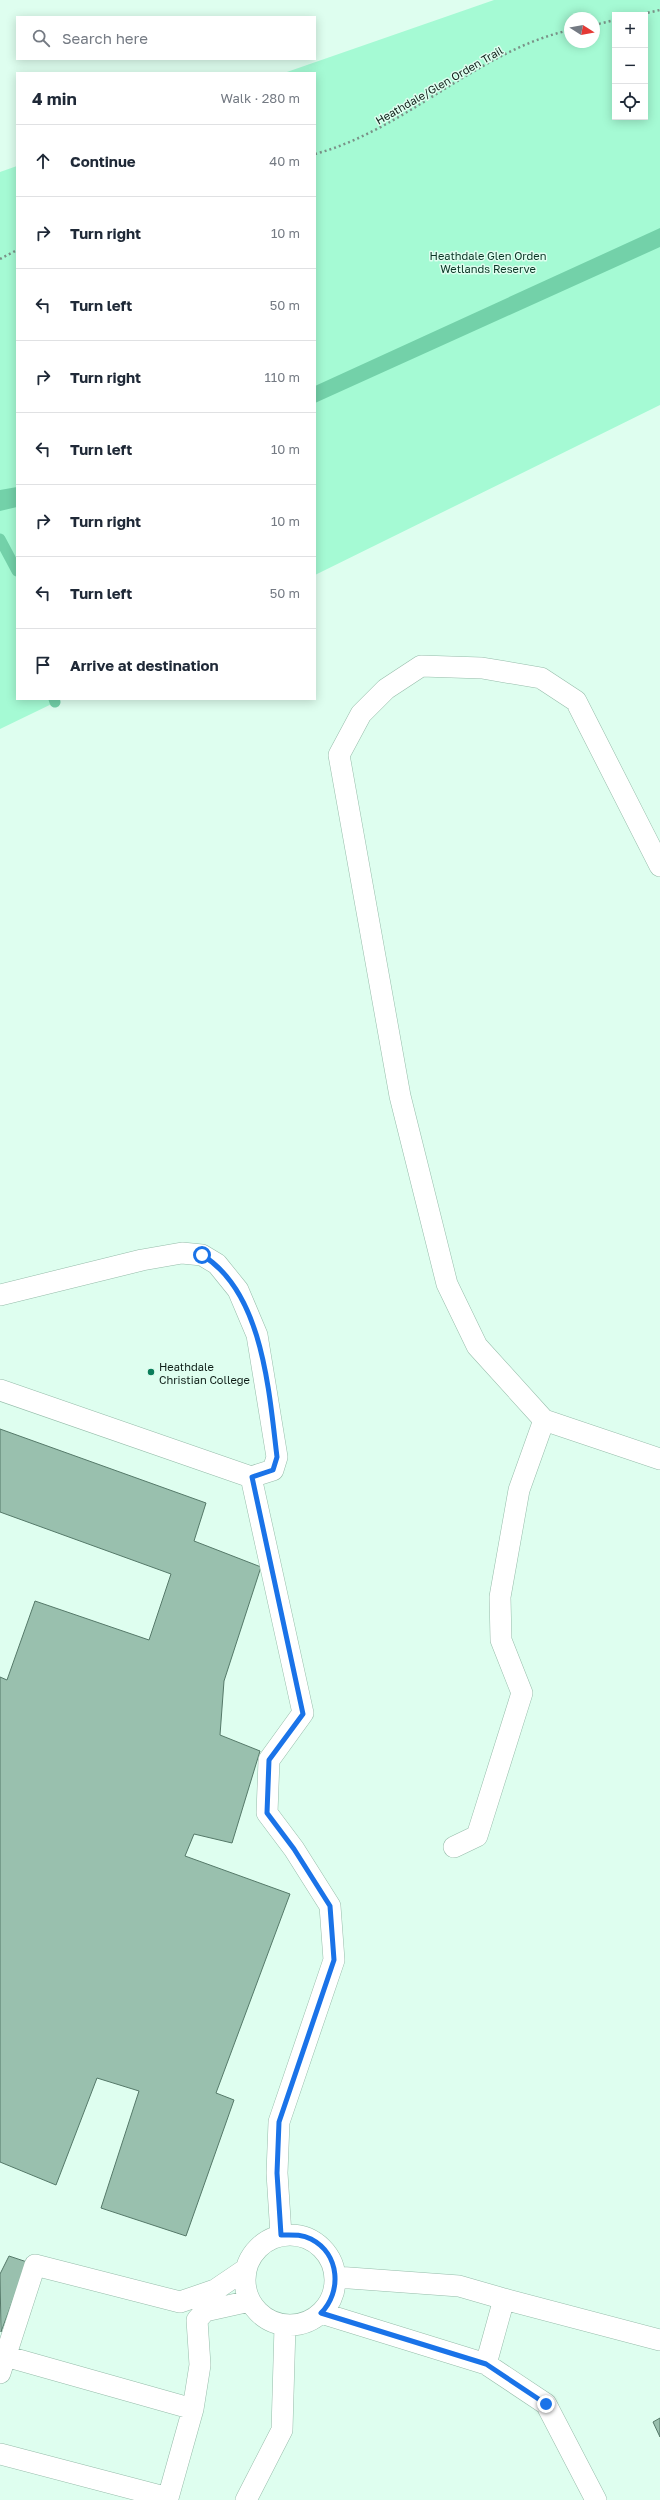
<!DOCTYPE html>
<meta charset="utf-8">
<style>
:root{--surface:#fff;--page:#f2f2f3;--text:#1f2937;--muted:#747a83;--line:#e0e1e3}
body{margin:0;font-family:"Golos Text",sans-serif;background:var(--page);color:var(--text)}
.controls{position:absolute;right:12px;top:12px;display:grid;overflow:hidden;border-radius:0px;box-shadow:0 2px 10px #0003}
.controls button{width:36px;height:36px;display:grid;place-items:center;padding:0;border:0;border-bottom:1px solid var(--line);background:var(--surface);color:var(--text);font:20px sans-serif}
.compass{position:absolute;left:564px;top:12px;width:36px;height:36px;border-radius:50%;background:var(--surface);box-shadow:0 2px 10px #0003;rotate:101deg}
.stop{position:absolute;width:12px;height:12px;margin:-9px;border:3px solid #1a73e8;border-radius:50%;background:#fff}
.stop.end{background:#1a73e8;border-color:#fff;box-shadow:0 1px 4px #0008}
.list{margin:0;padding:0;list-style:none}
h2{display:flex;justify-content:space-between;align-items:center;height:52px;margin:0;padding:0 16px;font-size:17px}
h2 small{font-size:13px;font-weight:400;color:var(--muted)}
.list li{display:grid;grid-template-columns:26px 1fr auto;gap:12px;align-items:center;box-sizing:border-box;height:72px;padding:0 16px;border-top:1px solid var(--line)}
.list b{display:block;font-size:15px;white-space:nowrap}
.list em{font-size:13px;font-style:normal;color:var(--muted)}
.icon{flex:none;width:22px;height:22px;fill:none;stroke:currentColor;stroke-width:2;stroke-linecap:round;stroke-linejoin:round}
.map{position:relative;flex:none;width:660px;height:2500px;overflow:hidden}
.search{position:absolute;background:var(--surface);box-shadow:0 2px 10px #0003;left:16px;top:16px;width:300px;height:44px;display:flex;align-items:center;gap:10px;box-sizing:border-box;padding:0 14px;border-radius:0px;color:var(--muted);font-size:15px}
.panel{position:absolute;background:var(--surface);box-shadow:0 2px 10px #0003;left:16px;top:72px;width:300px;height:628px;border-radius:0px}
.map>svg:first-child{display:block}
.green{fill:#a5fad4;fill-rule:evenodd}
.water{fill:#73d1a9}
.lines{fill:none;stroke-linecap:round;stroke-linejoin:round}
.stream{stroke:#73d1a9;stroke-width:11}
.building{fill:#99c0ae;stroke:#557969}
.lane-casing{stroke:#96bcaa;stroke-width:22}
.path{stroke:#7a9288;stroke-width:2.5;stroke-dasharray:2 3;stroke-linecap:butt}
.lane{stroke:#fff;stroke-width:21}
.route{stroke:#1a73e8;stroke-width:5}
.poi-dot{fill:#0b7d5a;stroke:#defeef;stroke-width:1.5}
.labels{text-anchor:middle;dominant-baseline:central;stroke-width:3;stroke-linejoin:round;paint-order:stroke}
.street-label{font-size:11px;fill:#0f1e18;stroke:#defeef}
.park-label{font-size:11px;fill:#0b3626;stroke:#defeef}
.poi-label{font-size:11px;fill:#0f1e18;stroke:#defeef;text-anchor:start}
</style>
<div class="map">
<svg width="660" height="2500" viewBox="0 0 660 2500">
<rect width="100%" height="100%" fill="#defeef"/>
<path class="green" d="M494,0H660V405L315,575V73H284ZM615,15H645V117H615ZM570,18H594V42H570Z
M17,166V699H62L0,729V172Z"/>
<path class="water" d="M660,228V247L315,403V386Z
M17,487V507L0,511V490Z"/>
<g class="lines">
<path class="stream" d="M0,539L17,571
M54,699L55,702"/>
</g>
<path class="building" d="M0,1429L206,1503L194,1541L261,1567L224,1681L220,1735L260,1751L232,1843L194,1834L185,1856L290,1894L216,2093L234,2100L186,2236L101,2208L139,2091L97,2078L56,2185L0,2162V1677L7,1680L35,1601L149,1640L171,1574L0,1512Z
M9,2256L27,2262L1,2332L0,2274Z
M660,2418V2437L653,2422Z"/>
<g class="lines">
<defs>
<path id="lane" d="M660,866L576,701L541,678L482,668L421,666L386,689L361,714L339,755L400,1096L447,1284L477,1346L544,1420L660,1459
M0,1295L142,1260L182,1253L202,1255L217,1264L238,1290L257,1335L277,1457L273,1470L251,1477L0,1390
M251,1477L303,1713L269,1760L267,1813L294,1849L330,1906L334,1960L279,2122L277,2173L281,2235
M454,1847L477,1836L522,1693L501,1640L500,1597L519,1490L544,1420
M245 2280a45 45 0 1 1 90 0a45 45 0 1 1-90 0Z
M336,2277L459,2286L504,2299L486,2364
M504,2299L660,2340
M321,2313L486,2364L546,2404L596,2500
M5,2356L193,2409
M0,2373L35,2265L180,2302L215,2290L246,2269
M0,2454L168,2498L193,2409L200,2365L197,2320L205,2311L250,2301
M246,2500L282,2430L285,2326"/>
</defs>
<use href="#lane" class="lane-casing"/>
<path class="path" d="M638,15L660,10
M594,25L615,20
M315,154C407,129 477,51 570,30
M0,259L17,250"/>
<use href="#lane" class="lane"/>
</g>
<g class="lines">
<path class="route" d="M202,1255C263,1292 269,1392 277,1457L273,1470L252,1477L303,1714L269,1760L267,1813L294,1849L330,1906L334,1960L279,2122L277,2173L281,2235C292,2235 301,2234 311,2239C340,2254 342,2292 321,2313L486,2364L546,2404"/>
</g>
<circle class="poi-dot" cx="151" cy="1372" r="4"/>
<g class="labels">
<g class="street-label">
<text transform="translate(439 85) rotate(-30)">Heathdale/Glen Orden Trail</text>
</g>
<g class="park-label">
<text x="488" y="255">Heathdale Glen Orden<tspan x="488" dy="13">Wetlands Reserve</tspan></text>
</g>
<g class="poi-label">
<text x="159" y="1366">Heathdale<tspan x="159" dy="13">Christian College</tspan></text>
</g>
</g>
</svg>
<div class="controls">
<button>+</button>
<button>−</button>
<button><svg class="icon" aria-label="locate" viewBox="0 0 24 24"><circle cx="12" cy="12" r="6"/><path d="M12 2v4M12 18v4M2 12h4M18 12h4"/></svg></button>
</div>
<svg class="compass" viewBox="-18 -18 36 36"><path d="M0-13l5 13h-10z" fill="#e53935"/><path d="M0 13l5-13h-10z" fill="#747a83"/></svg>
<div class="stop" style="left:202px;top:1255px"></div>
<div class="stop end" style="left:546px;top:2404px"></div>
<div class="search"><svg class="icon" aria-label="search" viewBox="0 0 24 24"><circle cx="10" cy="10" r="6"/><path d="M15 15l6 6"/></svg>Search here</div>
<section class="panel">
<h2>4 min<small>Walk · 280 m</small></h2>
<ul class="list">
<li><svg class="icon" aria-label="ahead" viewBox="0 0 24 24"><path d="M12 20V5M6 11l6-6 6 6"/></svg><div><b>Continue</b></div><em>40 m</em></li>
<li><svg class="icon" aria-label="right" viewBox="0 0 24 24"><path d="M7 20v-9h11M14 6l5 5-5 5"/></svg><div><b>Turn right</b></div><em>10 m</em></li>
<li><svg class="icon" aria-label="left" viewBox="0 0 24 24"><path d="M17 20v-9H6M10 6l-5 5 5 5"/></svg><div><b>Turn left</b></div><em>50 m</em></li>
<li><svg class="icon" aria-label="right" viewBox="0 0 24 24"><path d="M7 20v-9h11M14 6l5 5-5 5"/></svg><div><b>Turn right</b></div><em>110 m</em></li>
<li><svg class="icon" aria-label="left" viewBox="0 0 24 24"><path d="M17 20v-9H6M10 6l-5 5 5 5"/></svg><div><b>Turn left</b></div><em>10 m</em></li>
<li><svg class="icon" aria-label="right" viewBox="0 0 24 24"><path d="M7 20v-9h11M14 6l5 5-5 5"/></svg><div><b>Turn right</b></div><em>10 m</em></li>
<li><svg class="icon" aria-label="left" viewBox="0 0 24 24"><path d="M17 20v-9H6M10 6l-5 5 5 5"/></svg><div><b>Turn left</b></div><em>50 m</em></li>
<li><svg class="icon" aria-label="arrive" viewBox="0 0 24 24"><path d="M6 21V4h12l-3 4 3 4H6"/></svg><div><b>Arrive at destination</b></div></li>
</ul>
</section>
</div>
